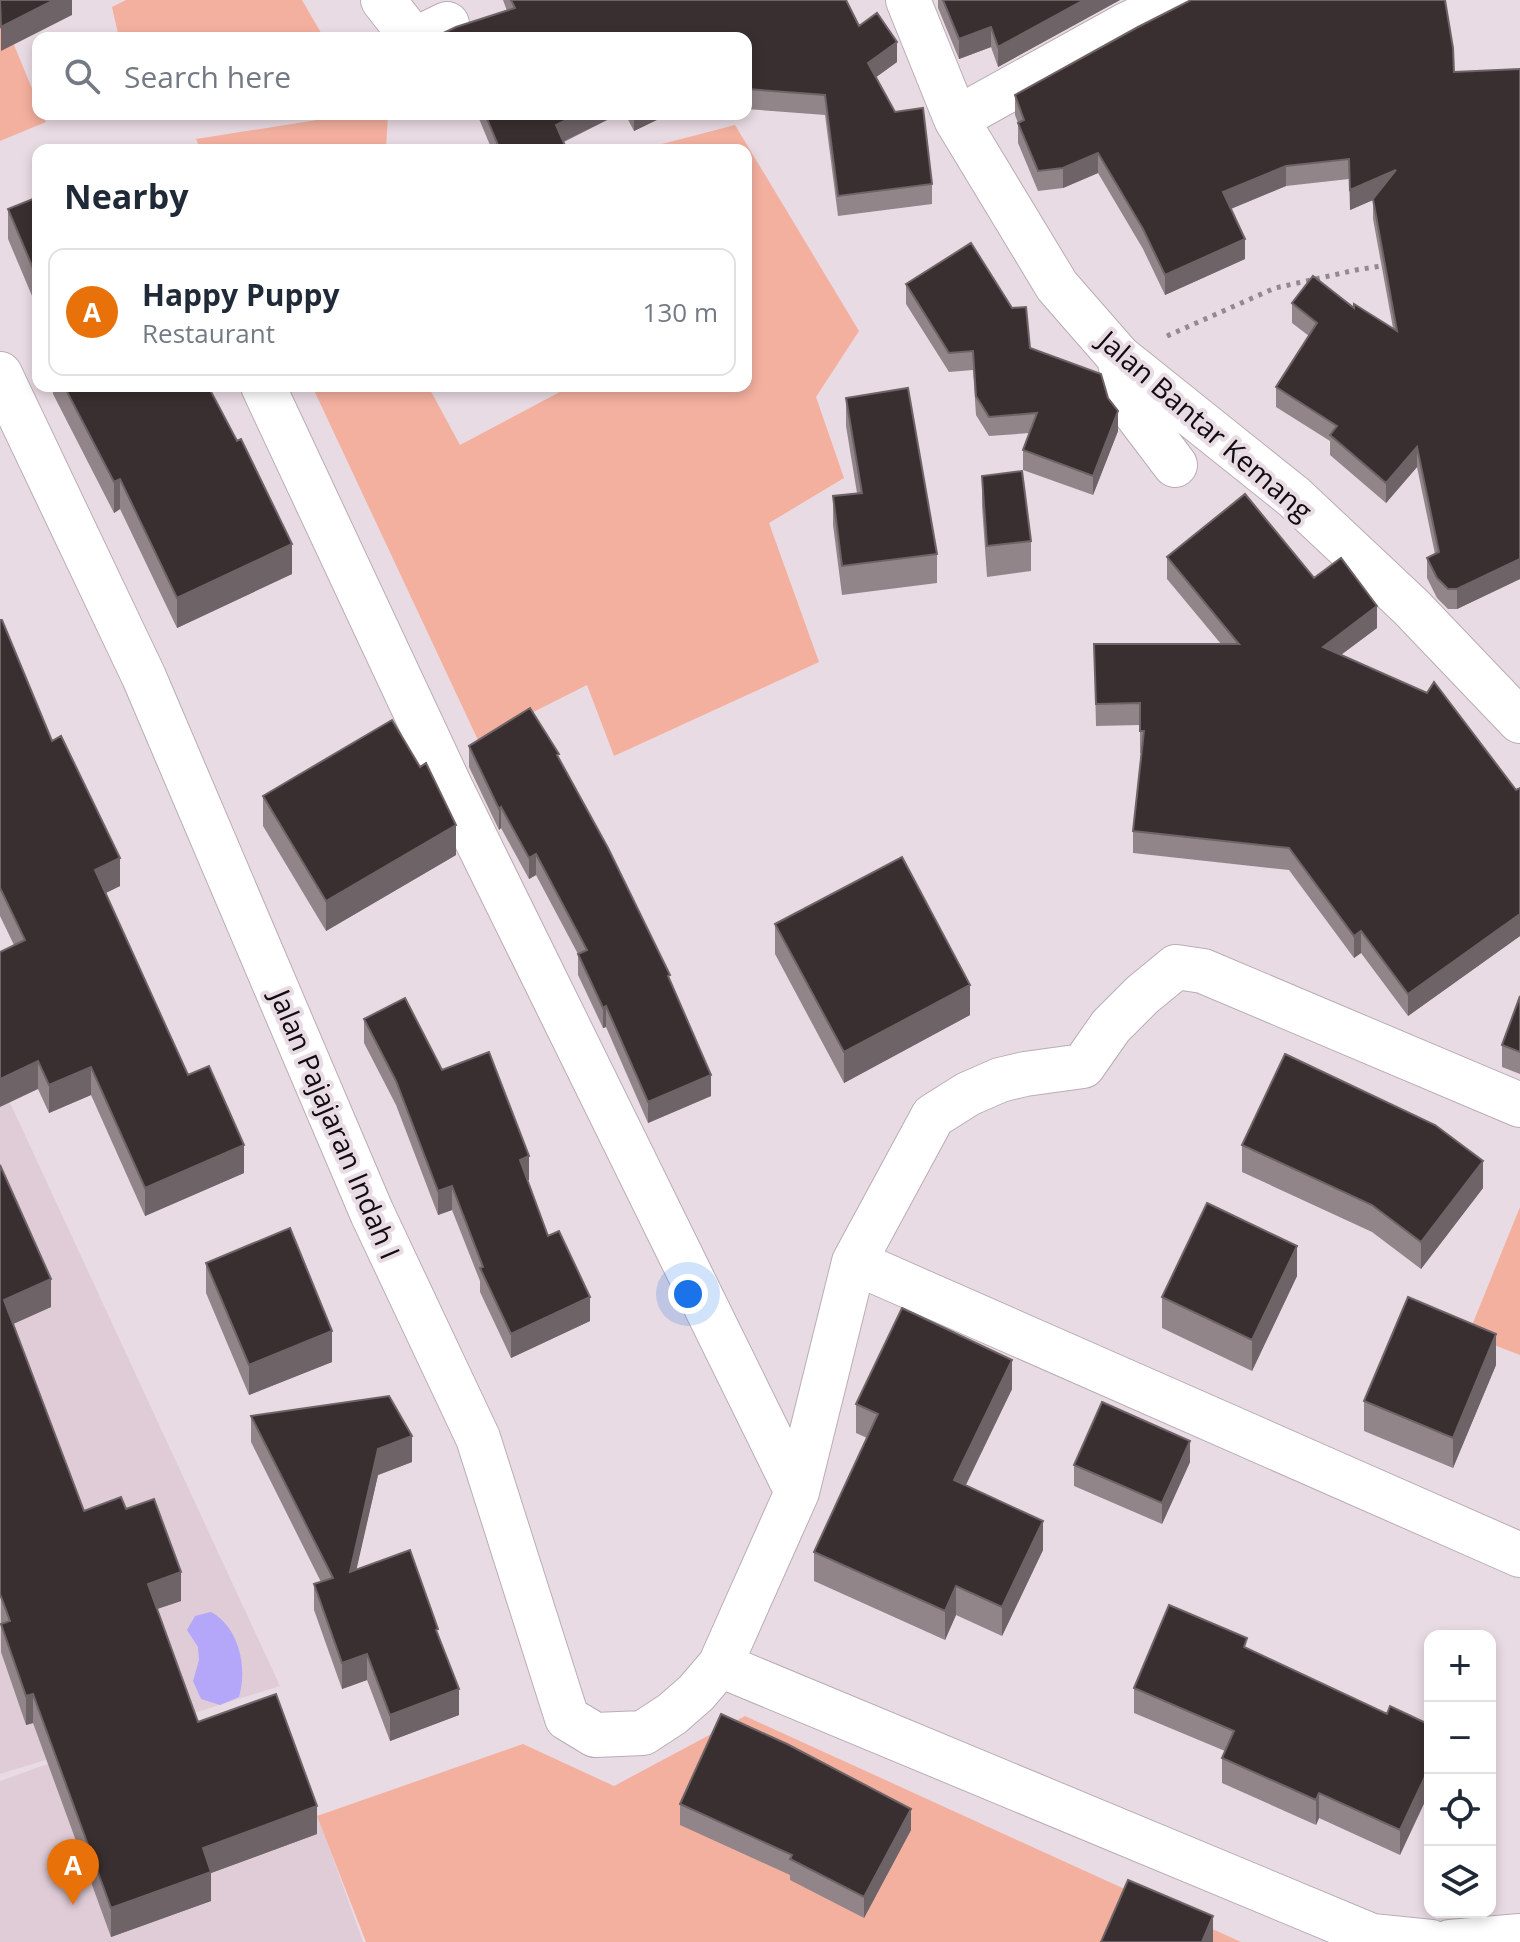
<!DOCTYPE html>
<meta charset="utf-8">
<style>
:root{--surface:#fff;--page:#f2f2f3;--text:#1f2937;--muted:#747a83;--line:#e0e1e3;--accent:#111827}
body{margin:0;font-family:"Open Sans",sans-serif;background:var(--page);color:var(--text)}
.controls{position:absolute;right:24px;bottom:24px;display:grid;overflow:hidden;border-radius:16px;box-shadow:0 4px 12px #0003}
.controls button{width:72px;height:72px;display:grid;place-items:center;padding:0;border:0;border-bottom:2px solid var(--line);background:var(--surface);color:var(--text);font:40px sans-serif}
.you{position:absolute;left:688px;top:1294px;width:28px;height:28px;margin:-20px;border:6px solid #fff;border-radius:50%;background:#1a73e8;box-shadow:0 0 0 12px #1a73e833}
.badge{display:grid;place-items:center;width:52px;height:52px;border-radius:50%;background:var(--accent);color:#fff;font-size:26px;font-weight:700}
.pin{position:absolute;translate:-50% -66px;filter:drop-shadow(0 2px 4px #0008)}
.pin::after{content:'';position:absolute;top:42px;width:28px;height:24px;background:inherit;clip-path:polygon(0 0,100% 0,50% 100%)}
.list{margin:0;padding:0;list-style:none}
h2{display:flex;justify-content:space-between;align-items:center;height:104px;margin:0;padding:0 32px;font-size:34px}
h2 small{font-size:26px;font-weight:400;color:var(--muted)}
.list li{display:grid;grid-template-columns:52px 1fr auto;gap:24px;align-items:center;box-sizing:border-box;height:128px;margin:0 16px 16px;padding:0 16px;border:2px solid var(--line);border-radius:16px}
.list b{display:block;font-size:30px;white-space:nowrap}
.list p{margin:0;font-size:26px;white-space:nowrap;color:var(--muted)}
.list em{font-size:26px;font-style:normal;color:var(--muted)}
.icon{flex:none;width:44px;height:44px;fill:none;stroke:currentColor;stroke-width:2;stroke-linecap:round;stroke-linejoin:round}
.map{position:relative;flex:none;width:1520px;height:1942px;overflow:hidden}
.search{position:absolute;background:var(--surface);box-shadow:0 4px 12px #0003;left:32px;top:32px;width:720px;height:88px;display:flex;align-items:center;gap:20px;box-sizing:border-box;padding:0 28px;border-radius:16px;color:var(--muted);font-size:30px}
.panel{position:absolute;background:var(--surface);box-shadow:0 4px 12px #0003;left:32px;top:144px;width:720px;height:248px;border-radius:16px}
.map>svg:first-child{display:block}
.built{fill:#e0ccd7}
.green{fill:#f4b09f}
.water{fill:#b4a7f9}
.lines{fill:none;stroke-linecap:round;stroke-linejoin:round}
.minor-casing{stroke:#b9adb4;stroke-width:46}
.path{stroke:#93898f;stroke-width:5;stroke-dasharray:4 6;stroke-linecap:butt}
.minor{stroke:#fff;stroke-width:44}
.wall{fill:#92858a}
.shaded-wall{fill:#6e6366}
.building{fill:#3a2f30;stroke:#6e6366;stroke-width:2}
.labels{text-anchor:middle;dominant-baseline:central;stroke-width:8;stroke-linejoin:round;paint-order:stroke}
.street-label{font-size:28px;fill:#110d0f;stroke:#e9dbe3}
</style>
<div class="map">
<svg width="1520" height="1942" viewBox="0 0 1520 1942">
<rect width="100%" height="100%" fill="#e9dbe3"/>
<path class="built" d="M0,1081L280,1686L153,1726L162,1752L280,1710L363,1942H0V1781L131,1734L0,1774Z"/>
<path class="green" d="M126,0H302L324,38H119L112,7Z
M0,11L38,103V114H42L46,122L0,141Z
M355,114H388L386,150H201L196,139Z
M735,125L859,331L816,397L844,478L769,523L819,662L614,756L587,685L478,740L312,386H428L460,445L571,386H746V150H639Z
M1520,1207V1355L1468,1335Z
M745,1716L1241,1942H366L317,1816L523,1744L614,1786Z"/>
<path class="water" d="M211,1612C239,1627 248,1668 239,1697L220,1705L201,1699L193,1681L199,1660L198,1647L187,1630L195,1616Z"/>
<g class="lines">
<defs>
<path id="minor" d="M383,0L411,36L420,37L447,24
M908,0L956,119L1057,286L1119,357L1294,497L1411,607L1520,721
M956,119L1126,25L1177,0
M1119,357L1128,403L1175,465
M0,374L144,677L372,1213L478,1438L567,1718L595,1735L643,1733L672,1714L696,1693L720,1665L797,1492L854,1262L933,1116L968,1094L1000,1080L1025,1074L1083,1066L1111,1026L1142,995L1176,967L1203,971L1520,1105
M263,386L450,786L797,1492
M854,1262L1520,1555
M720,1665L1372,1936L1431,1942
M1450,1942L1520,1936"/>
</defs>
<use href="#minor" class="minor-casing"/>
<path class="path" d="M1167,336L1275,288L1356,270L1388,265"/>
<use href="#minor" class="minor"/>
</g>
<path class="wall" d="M503,0H846L859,26L897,62L876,77L932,184V204L838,216L825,115L746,109V38L507,11Z
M938,0H1120L998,67L991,47L959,59L938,8Z
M1189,2L1454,72L1520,69V579L1457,609H1448L1437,598L1427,578V558L1435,554L1417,467L1386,503L1330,455V441L1276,407V387L1309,336L1292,323V303L1354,308L1393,328L1373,219V200L1350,210L1349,179L1286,186L1231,209L1245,259L1165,295L1143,249L1098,173L1063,188L1038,191L1018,143V123L1015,115V95Z
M477,114H619L564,142L567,150H492Z
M625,114H669L634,131Z
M38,197V310L8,239V209Z
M906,284L1030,348L1118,431L1093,495L1023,470V450L1030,433L989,436L976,415L973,370L949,372L906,304Z
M53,386H208L292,574L177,628L120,509L114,513L53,394Z
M846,398L937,554V583L842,595L833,525V496L857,493L846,426Z
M982,476L1031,541V571L987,577L982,506Z
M1167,557L1314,578L1377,628L1341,655L1516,790L1520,788V936L1408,1016L1361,953L1354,958L1289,870L1133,853V831L1141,753H1140V725L1096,726L1094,644H1221L1167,579Z
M0,620L52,741L120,886L106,893L188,1075L244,1173L145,1216L91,1095L49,1113L38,1089L14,945L0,916Z
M469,746L559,759L670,980L711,1096L648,1123L606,1027L603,1028L578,975V954L536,875L529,879L501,828L499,830L469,767Z
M263,796L456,855L326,931L263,826Z
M775,924L970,1015L844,1083L775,954Z
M1520,996V1074L1502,1067V1045Z
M364,1019L442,1070L529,1180H527L548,1236L590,1321L511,1358L480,1292V1281L452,1210L438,1215L396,1105L364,1043Z
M1242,1145L1483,1188L1421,1269L1372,1232L1242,1172Z
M0,1165L51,1307L13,1324L84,1511L126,1509L181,1601L157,1609L198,1722L317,1834L211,1873V1901L111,1937L33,1723L26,1725L1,1652Z
M206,1263L332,1362L249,1395L206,1293Z
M1297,1276L1252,1371L1162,1328V1297Z
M1496,1365L1453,1468L1364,1431V1401Z
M1012,1389L966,1485L1043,1550L1002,1636L956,1615L945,1640L814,1581V1552L867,1438L856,1433V1404Z
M251,1416L412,1462L378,1475L356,1569L438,1637L459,1715L390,1741L367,1680L342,1689L314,1610V1584L321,1582L251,1442Z
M1190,1462L1162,1524L1074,1486V1465Z
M1247,1649L1387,1714L1430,1725L1400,1855L1319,1818L1316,1825L1222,1783V1758L1225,1751L1134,1713V1688Z
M680,1804L911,1830L864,1918L790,1880V1875L680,1825Z"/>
<path class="shaded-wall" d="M54,0H72V15L1,51V27Z
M1084,0H1120L998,67V47Z
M991,27V47L959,59V39Z
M897,42V62L868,83V63Z
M579,114H619L556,145V125Z
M634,114H669L634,131Z
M1098,153V173L1063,188V168Z
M1286,166V186L1223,212V192Z
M1396,170V190L1350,210V190Z
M1245,239V259L1165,295V275Z
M1118,411V431L1093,495V476Z
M1417,447V467L1386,503V483Z
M120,479V509L114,513V482Z
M292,544V574L177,628V598Z
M1520,559V579L1457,609V589Z
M1377,606V628L1323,668V647Z
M501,807V828L499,830V809Z
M456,825V855L326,931V901Z
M536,854V875L529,879V858Z
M120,858V886L95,898V870Z
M1520,914V936L1408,1016V994Z
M1361,931V953L1354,958V936Z
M970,985V1015L844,1083V1052Z
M606,1006V1027L603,1028V1008Z
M38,1061V1089L0,1107V1079Z
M91,1067V1095L49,1113V1085Z
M711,1075V1096L648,1123V1102Z
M244,1145V1173L145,1216V1188Z
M529,1156V1180L520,1183V1160Z
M1483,1161V1188L1421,1269V1242Z
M452,1186V1210L438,1215V1191Z
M1297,1246V1276L1252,1371V1340Z
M51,1279V1307L4,1328V1300Z
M590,1297V1321L511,1358V1334Z
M332,1331V1362L249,1395V1365Z
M1496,1334V1365L1453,1468V1438Z
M1012,1360V1389L954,1509V1480Z
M412,1436V1462L378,1475L350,1598V1572L378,1449Z
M1190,1441V1462L1162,1524V1503Z
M1043,1521V1550L1002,1636V1607Z
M181,1572V1601L148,1612V1584Z
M956,1586V1615L945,1640V1611Z
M367,1654V1680L342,1689V1663Z
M459,1689V1715L390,1741V1715Z
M33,1694V1723L26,1725V1696Z
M1430,1766V1791L1400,1855V1830Z
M1319,1793V1818L1316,1825V1800Z
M317,1806V1834L211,1873V1901L111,1937V1908L203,1848Z
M911,1809V1830L864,1918V1897Z
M1213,1916V1942H1202Z"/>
<path class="building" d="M0,0H54L1,27Z
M511,0H846L859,26L877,13L897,42L868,63L895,112L923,108L932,184L838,196L825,95L746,89V38H433L456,27L515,8Z
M943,0H1084L998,47L991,27L959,39Z
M1191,0H1445L1453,48L1454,72L1520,69V559L1457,589H1448L1437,578L1427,558L1439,552L1417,447L1386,483L1330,435L1337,426L1276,387L1317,323L1292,303L1313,276L1354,308V304L1397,331L1373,199L1396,170L1350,190L1349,159L1286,166L1223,192L1245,239L1165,275L1143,229L1098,153L1063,168L1038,171L1018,123L1024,120L1015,95L1138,27Z
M485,114H579L556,125L567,150H500Z
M38,197V280L8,209Z
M971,243L1012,308L1026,307L1030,348L1101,374L1108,398L1118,411L1093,476L1023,450L1037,413L989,417L976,396L973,351L949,353L906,284Z
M64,386H208L237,441L241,439L292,544L177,598L120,479L114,482Z
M908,388L937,554L842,566L833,496L862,493L846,398Z
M1022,471L1031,541L987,546L982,476Z
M1245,494L1314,578L1341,558L1377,606L1323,647L1427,693L1434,682L1516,790L1520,788V914L1408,994L1361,931L1354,936L1289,848L1133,831L1144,731H1140V703L1096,704L1094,644H1239L1167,557Z
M0,620H2L52,741L61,736L120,858L95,870L188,1075L209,1066L244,1145L145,1188L91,1067L49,1085L38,1061L0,1079V952L25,940L0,888Z
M530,708L559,754L557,755L608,848L670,975L668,976L711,1075L648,1102L606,1006L603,1008L578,954L587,950L536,854L529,858L501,807L499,809L469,746Z
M392,720L420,767L426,763L456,825L326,901L263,796Z
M902,857L970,985L844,1052L775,924Z
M1520,996V1052L1502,1045Z
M405,998L442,1070L489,1052L529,1156L520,1160L548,1236L559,1231L590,1297L511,1334L480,1268L483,1267L452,1186L438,1191L396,1081L364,1019Z
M1285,1054L1435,1125L1483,1161L1421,1242L1372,1205L1242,1145Z
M0,1165L51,1279L4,1300L84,1511L121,1497L126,1509L154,1499L181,1572L148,1584L198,1722L276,1694L317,1806L203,1848L211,1872L111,1908L33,1694L26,1696L1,1624L10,1621L0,1594Z
M1207,1203L1297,1246L1252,1340L1162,1297Z
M290,1228L332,1331L249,1365L206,1263Z
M1408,1297L1496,1334L1453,1438L1364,1401Z
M902,1308L1012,1360L954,1480L1043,1521L1002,1607L956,1586L945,1611L814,1552L878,1414L856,1404Z
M389,1396L412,1436L378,1449L350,1572L410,1550L438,1629L436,1630L459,1689L390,1715L367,1654L342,1663L314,1584L333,1578L251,1416Z
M1102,1402L1190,1441L1162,1503L1074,1465Z
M1169,1605L1247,1638L1244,1647L1387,1714L1390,1706L1430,1725V1766L1400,1830L1319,1793L1316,1800L1222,1758L1234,1731L1134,1688Z
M721,1714L787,1744L911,1809L864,1897L790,1859L792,1855L680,1804Z
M1128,1880L1213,1916L1202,1942H1101Z"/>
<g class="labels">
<g class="street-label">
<text transform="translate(1206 425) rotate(41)">Jalan Bantar Kemang</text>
<text transform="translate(336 1124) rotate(67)">Jalan Pajajaran Indah I</text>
</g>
</g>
</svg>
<div class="controls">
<button>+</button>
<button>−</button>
<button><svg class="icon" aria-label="locate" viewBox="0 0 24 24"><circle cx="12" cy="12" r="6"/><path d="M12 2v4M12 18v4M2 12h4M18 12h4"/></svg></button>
<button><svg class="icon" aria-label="layers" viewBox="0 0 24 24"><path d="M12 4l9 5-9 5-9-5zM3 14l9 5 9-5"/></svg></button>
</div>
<div class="you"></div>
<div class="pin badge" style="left:73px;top:1905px;background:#e8710a">A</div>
<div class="search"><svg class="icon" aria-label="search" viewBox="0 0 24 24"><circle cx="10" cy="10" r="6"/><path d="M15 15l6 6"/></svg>Search here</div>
<section class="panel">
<h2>Nearby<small></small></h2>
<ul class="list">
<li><span class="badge" style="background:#e8710a">A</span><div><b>Happy Puppy</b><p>Restaurant</p></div><em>130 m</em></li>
</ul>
</section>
</div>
